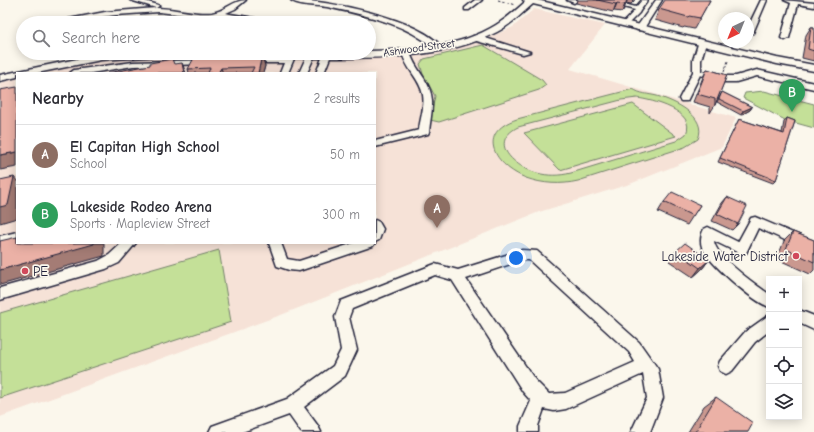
<!DOCTYPE html>
<meta charset="utf-8">
<style>
:root{--surface:#fff;--page:#f7f7f7;--text:#2b2b33;--muted:#7c7c81;--line:#e1e1e2;--accent:#d1495b}
body{margin:0;font-family:"Comic Neue",sans-serif;background:var(--page);color:var(--text)}
.controls{position:absolute;right:12px;bottom:12px;display:grid;overflow:hidden;border-radius:0px;box-shadow:0 2px 10px #0003}
.controls button{width:36px;height:36px;display:grid;place-items:center;padding:0;border:0;border-bottom:1px solid var(--line);background:var(--surface);color:var(--text);font:20px sans-serif}
.compass{position:absolute;left:718px;top:12px;width:36px;height:36px;border-radius:50%;background:var(--surface);box-shadow:0 2px 10px #0003;rotate:223deg}
.you{position:absolute;left:516px;top:258px;width:14px;height:14px;margin:-10px;border:3px solid #fff;border-radius:50%;background:#1a73e8;box-shadow:0 0 0 6px #1a73e833}
.badge{display:grid;place-items:center;width:26px;height:26px;border-radius:50%;background:var(--accent);color:#fff;font-size:13px;font-weight:700}
.pin{position:absolute;translate:-50% -33px;filter:drop-shadow(0 1px 2px #0008)}
.pin::after{content:'';position:absolute;top:21px;width:14px;height:12px;background:inherit;clip-path:polygon(0 0,100% 0,50% 100%)}
.list{margin:0;padding:0;list-style:none}
h2{display:flex;justify-content:space-between;align-items:center;height:52px;margin:0;padding:0 16px;font-size:17px}
h2 small{font-size:13px;font-weight:400;color:var(--muted)}
.list li{display:grid;grid-template-columns:26px 1fr auto;gap:12px;align-items:center;box-sizing:border-box;height:60px;padding:0 16px;border-top:1px solid var(--line)}
.list b{display:block;font-size:15px;white-space:nowrap}
.list p{margin:0;font-size:13px;white-space:nowrap;color:var(--muted)}
.list em{font-size:13px;font-style:normal;color:var(--muted)}
.icon{flex:none;width:22px;height:22px;fill:none;stroke:currentColor;stroke-width:2;stroke-linecap:round;stroke-linejoin:round}
.map{position:relative;flex:none;width:814px;height:432px;overflow:hidden}
.search{position:absolute;background:var(--surface);box-shadow:0 2px 10px #0003;left:16px;top:16px;width:360px;height:44px;display:flex;align-items:center;gap:10px;box-sizing:border-box;padding:0 14px;border-radius:22px;color:var(--muted);font-size:15px}
.panel{position:absolute;background:var(--surface);box-shadow:0 2px 10px #0003;left:16px;top:72px;width:360px;height:172px;border-radius:0px}
.map>svg:first-child{display:block}
.built{fill:#f6e2d7}
.green{fill:#c4e098;stroke:#73816a;fill-rule:evenodd}
.lines{fill:none;stroke-linecap:round;stroke-linejoin:round}
.minor-casing{stroke:#22223b;stroke-width:3}
.major-casing{stroke:#22223b;stroke-width:3}
.path{stroke:#22223b;stroke-width:1;stroke-dasharray:2.5 2;stroke-linecap:butt}
.minor{fill:#fbf7ec;fill-rule:evenodd}
.major{fill:#fbf7ec;fill-rule:evenodd}
.wall{fill:#ca988f;stroke:#22223b}
.shaded-wall{fill:#a47c74;stroke:#22223b}
.building{fill:#ebb1a6;stroke:#22223b}
.poi-dot{fill:#d1495b;stroke:#fbf7ec;stroke-width:1.5}
.labels{text-anchor:middle;dominant-baseline:central;stroke-width:3.5;stroke-linejoin:round;paint-order:stroke}
.far-street-label{font-size:11px;fill:#22223b;stroke:#fbf7ec}
.poi-label{font-size:13px;fill:#22223b;stroke:#fbf7ec;text-anchor:end}
</style>
<div class="map">
<svg width="814" height="432" viewBox="0 0 814 432">
<rect width="100%" height="100%" fill="#fbf7ec"/>
<filter id="ink" filterUnits="userSpaceOnUse"><feTurbulence type="fractalNoise" baseFrequency=".025" numOctaves="2"/><feDisplacementMap in="SourceGraphic" scale="8" xChannelSelector="R" yChannelSelector="G"/><feConvolveMatrix kernelMatrix="1 2 1 2 8 2 1 2 1" color-interpolation-filters="sRGB"/></filter>
<g filter="url(#ink)">
<path class="built" d="M534,9L605,25L570,69L736,118L722,147L630,184L539,212L281,315L0,417V83L17,78V243H375V73H34L61,66L127,57L178,56L314,59L422,55L478,42L513,27Z"/>
<path class="green" d="M483,45L542,80L546,85L539,90L439,122L430,120L435,96L423,74L420,64L424,59Z
M633,89C640,94 649,94 657,96C674,101 708,116 698,139L685,147L578,181C561,185 543,184 526,178C495,166 475,133 517,119ZM637,98C652,100 697,111 686,134L676,141L571,173C559,176 548,176 537,173C515,167 487,143 518,127L621,100Z
M764,91L814,104V128L785,120L743,98L745,93Z
M633,104L676,136L560,170L524,133Z
M219,250L231,322L0,398V313Z"/>
<g class="lines">
<defs>
<path id="minor" d="M130,0H141L158,5L159,6L156,8C175,8 194,15 212,13C225,11 234,0 246,0L235,9L226,13C234,15 263,19 266,21L263,23L243,22L218,16L203,17L159,12L116,15L73,21L69,19L105,12L156,8Z
M291,0C327,0 418,18 442,47L435,49C406,23 364,15 327,7C317,5 298,6 291,0Z
M475,0H482L469,10H465V8Z
M567,0H577V1L574,3Z
M595,0H607L636,7L642,0H648L640,11L639,13L626,26L622,24L635,10Z
M656,0H662L643,30H637L636,28Z
M761,0H767L753,33L748,35V27Z
M784,0L814,3V7L798,4L789,38L785,40L781,38L791,3Z
M473,36H479L530,52L523,54L473,40Z
M699,41L706,43L701,60V71L723,76H736L757,70L814,83V89L757,76L736,82H723L700,75L687,101H681L679,99L693,72V60Z
M403,50L410,52C414,68 428,79 431,94C434,106 430,120 429,132L428,134L375,147V141L419,130C420,119 425,107 423,95C420,79 405,68 402,52Z
M289,53L296,54L288,73H280L284,63H249L245,61L249,59H286Z
M308,53L315,55L307,73H299Z
M324,53L331,55L324,73H316Z
M207,60L211,62L210,64L133,66L91,73H70L74,70L133,62Z
M755,217L814,242V253L758,228L746,253L741,254L714,241C715,256 756,285 769,294V307C753,301 708,263 702,247C700,242 701,234 704,229L708,227L738,242L751,218Z
M375,220L379,222L383,229L379,240L375,242Z
M17,232V242L0,246V236Z
M122,243H136L119,263L106,269L0,300V288L98,261L109,255Z
M269,243H281L287,259L299,261L354,243H375L373,246L299,271L289,270L277,266Z
M522,250L537,251L639,342L658,369L663,398L650,432H631L647,398L643,374L566,409L554,411L544,409L538,426V432H520V426L531,401L523,392L452,280L435,275L352,309L349,317L357,350L345,376L304,407L318,426L321,432H301L289,415L242,432H209L212,426L287,399L333,366L341,350L335,317L341,301L435,264L458,270ZM522,260H529L629,352L635,362L565,393L549,394L535,380L466,279Z
M799,310L814,316V330L799,323Z
M769,315V331L755,342L732,371L726,374L720,371L718,366L720,361L745,332Z"/>
<path id="major" d="M523,0H537L777,58L814,65V71L777,64L533,4C521,14 511,25 497,32C442,61 366,58 306,58C261,58 217,57 172,56L167,53H369V51C410,50 459,48 496,25C506,19 516,10 525,2Z
M116,53H167L162,56L101,60L37,73H17V77L0,81V75L101,54Z"/>
</defs>
<use href="#minor" class="minor-casing"/>
<use href="#major" class="major-casing"/>
<path class="path" d="M498,0L515,5
M724,72L728,61"/>
<use href="#minor" class="minor"/>
<use href="#major" class="major"/>
</g>
<path class="wall" d="M577,0H635L631,4L626,3L624,9L622,12L614,11L613,12L576,3Z
M710,0L694,29L684,27L683,28L655,20L659,9Z
M811,27H814V61L802,58L806,35Z
M262,55L265,66L263,73H189L188,69Z
M707,69L727,75L715,105L710,113V107L693,102L703,77Z
M722,92L752,107L750,110L741,115L717,102Z
M787,118L795,121L776,180L773,183L718,162L739,119L782,133L784,122Z
M727,197L738,224L732,230L712,221L722,203Z
M664,202L700,205L687,225L658,212Z
M793,232L814,240V270L810,274L777,259L784,241Z
M676,251L709,260L702,269L693,277L669,261Z
M716,397L748,432H688L704,406Z"/>
<path class="shaded-wall" d="M627,1L624,9L622,12L625,4Z
M617,3L614,11L613,12L616,4Z
M262,55L265,66L263,73H258Z
M182,63L186,73H184Z
M221,68L223,73H218Z
M752,107L750,110L741,115L743,111Z
M17,152V167L0,170V155Z
M14,177L17,181V218L0,223V207Z
M94,243H104V256L0,285V270Z
M709,260L702,269L693,277L700,268Z"/>
<path class="building" d="M597,0H624L627,1L625,4L617,3L616,4Z
M665,0H710L700,18L689,16L688,17L659,9Z
M811,27H814V51L808,49Z
M262,55L258,73H251L254,67L221,68L218,73H208L210,68L188,69L195,56Z
M172,59L174,64L182,63L184,73H108L150,65V63Z
M707,69L727,75L715,105V99L697,94Z
M17,87V152L0,155V90Z
M722,92L752,107L743,111L719,99Z
M787,118L795,121L776,180L720,158L739,119L784,134Z
M14,177L8,205L0,207V180Z
M672,192L700,205L693,216L664,202Z
M727,197L747,206L738,224L717,214Z
M793,232L814,240V262L786,249Z
M17,237V243H94V244L0,270V241Z
M685,243L709,260L700,268L676,251Z
M716,397L753,423L748,432H695Z"/>
</g>
<g class="poi-dot">
<circle cx="796" cy="256" r="4"/>
<circle cx="25" cy="271" r="4"/>
</g>
<g class="labels">
<g class="far-street-label">
<text transform="translate(419 48) rotate(-8)">Ashwood Street</text>
</g>
<g class="poi-label">
<text x="788" y="256">Lakeside Water District</text>
<text x="33" y="271" text-anchor="start">PE</text>
</g>
</g>
</svg>
<div class="controls">
<button>+</button>
<button>−</button>
<button><svg class="icon" aria-label="locate" viewBox="0 0 24 24"><circle cx="12" cy="12" r="6"/><path d="M12 2v4M12 18v4M2 12h4M18 12h4"/></svg></button>
<button><svg class="icon" aria-label="layers" viewBox="0 0 24 24"><path d="M12 4l9 5-9 5-9-5zM3 14l9 5 9-5"/></svg></button>
</div>
<svg class="compass" viewBox="-18 -18 36 36"><path d="M0-13l5 13h-10z" fill="#e53935"/><path d="M0 13l5-13h-10z" fill="#7c7c81"/></svg>
<div class="you"></div>
<div class="pin badge" style="left:437px;top:228px;background:#8d6e63">A</div>
<div class="pin badge" style="left:792px;top:112px;background:#2e9e5b">B</div>
<div class="search"><svg class="icon" aria-label="search" viewBox="0 0 24 24"><circle cx="10" cy="10" r="6"/><path d="M15 15l6 6"/></svg>Search here</div>
<section class="panel">
<h2>Nearby<small>2 results</small></h2>
<ul class="list">
<li><span class="badge" style="background:#8d6e63">A</span><div><b>El Capitan High School</b><p>School</p></div><em>50 m</em></li>
<li><span class="badge" style="background:#2e9e5b">B</span><div><b>Lakeside Rodeo Arena</b><p>Sports · Mapleview Street</p></div><em>300 m</em></li>
</ul>
</section>
</div>
